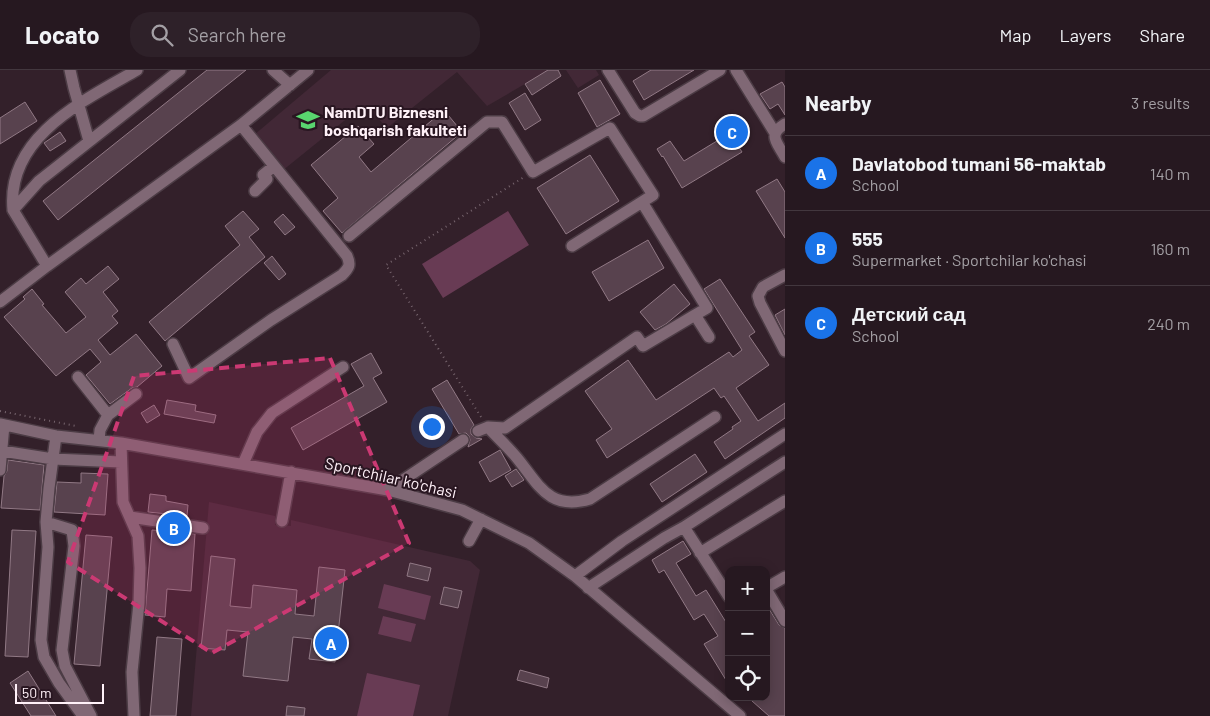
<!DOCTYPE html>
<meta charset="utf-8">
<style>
:root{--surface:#261820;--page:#2e2129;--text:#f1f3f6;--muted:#a4a0a5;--line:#42373e;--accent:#1a73e8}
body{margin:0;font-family:Barlow,sans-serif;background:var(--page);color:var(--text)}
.controls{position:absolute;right:15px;bottom:15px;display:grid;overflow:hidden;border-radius:10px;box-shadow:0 2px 12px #0003}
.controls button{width:45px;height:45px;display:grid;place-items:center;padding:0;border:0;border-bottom:1px solid var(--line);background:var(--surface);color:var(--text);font:25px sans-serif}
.scale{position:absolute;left:15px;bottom:12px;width:89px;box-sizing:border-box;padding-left:5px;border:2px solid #fff1f8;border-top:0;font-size:14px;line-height:18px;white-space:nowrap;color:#fff1f8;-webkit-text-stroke:4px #291621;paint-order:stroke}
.you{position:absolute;left:431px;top:356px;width:18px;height:18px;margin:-12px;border:4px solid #fff;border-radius:50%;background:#1a73e8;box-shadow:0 0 0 8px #1a73e833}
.badge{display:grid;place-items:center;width:32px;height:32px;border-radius:50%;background:var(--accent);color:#fff;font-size:16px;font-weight:700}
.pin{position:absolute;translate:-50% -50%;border:2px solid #fff;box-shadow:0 1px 5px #0006}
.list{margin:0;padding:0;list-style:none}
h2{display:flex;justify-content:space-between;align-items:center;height:65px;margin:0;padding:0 20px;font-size:21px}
h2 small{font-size:16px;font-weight:400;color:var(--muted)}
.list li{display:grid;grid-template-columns:32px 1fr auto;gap:15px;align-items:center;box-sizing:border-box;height:75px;padding:0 20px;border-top:1px solid var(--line)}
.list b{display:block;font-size:19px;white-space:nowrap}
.list p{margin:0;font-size:16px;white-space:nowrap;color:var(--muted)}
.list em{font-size:16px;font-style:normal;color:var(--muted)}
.icon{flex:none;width:28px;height:28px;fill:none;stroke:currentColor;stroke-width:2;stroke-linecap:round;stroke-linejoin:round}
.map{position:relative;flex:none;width:785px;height:646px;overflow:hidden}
header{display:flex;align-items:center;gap:30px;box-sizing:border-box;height:70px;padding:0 25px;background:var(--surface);border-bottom:1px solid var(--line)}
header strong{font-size:24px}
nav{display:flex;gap:28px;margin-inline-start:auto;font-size:18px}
.search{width:350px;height:45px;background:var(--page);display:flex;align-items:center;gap:12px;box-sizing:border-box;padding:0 18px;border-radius:20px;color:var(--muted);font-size:19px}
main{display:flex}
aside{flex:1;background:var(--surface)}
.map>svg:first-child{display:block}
.built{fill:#422836}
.green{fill:#683b54}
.building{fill:#58424e;stroke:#917985}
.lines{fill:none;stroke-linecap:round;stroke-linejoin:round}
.minor-casing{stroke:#4c3c45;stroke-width:14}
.path{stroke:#77656e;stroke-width:2;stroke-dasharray:1 4;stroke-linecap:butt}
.minor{stroke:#806875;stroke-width:11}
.marked{fill:#cb3973;fill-opacity:0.2;stroke:#cb3973;stroke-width:4;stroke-dasharray:10 6;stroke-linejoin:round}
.labels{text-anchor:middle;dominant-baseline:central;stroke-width:4;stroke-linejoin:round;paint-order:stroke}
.poi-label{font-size:16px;font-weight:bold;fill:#fff1f8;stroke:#291621;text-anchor:start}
.street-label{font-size:16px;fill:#fff1f8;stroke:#291621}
</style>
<header>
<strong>Locato</strong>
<div class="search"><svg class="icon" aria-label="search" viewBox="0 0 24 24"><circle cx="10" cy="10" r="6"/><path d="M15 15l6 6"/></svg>Search here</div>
<nav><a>Map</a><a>Layers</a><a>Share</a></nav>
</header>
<main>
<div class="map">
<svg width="785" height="646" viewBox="0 0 785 646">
<rect width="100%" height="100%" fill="#33202a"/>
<path class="built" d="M331,0H549L487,36L457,2L387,58L371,41L355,42L282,101L254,65Z
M566,0H596L599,5L578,18Z
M209,432L275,446V455L291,456V450L470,491L480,500L448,646H191Z"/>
<path class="green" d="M508,141L529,175L443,228L422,194Z
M384,514L431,526L425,550L378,538Z
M383,546L416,554L411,572L378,564Z
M367,603L420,615L413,646H357Z"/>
<path class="building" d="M207,0H246L58,150L43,131Z
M548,0H558L561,6L532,25L525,14Z
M651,0H694L644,30L633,11Z
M600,10L620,44L597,57L578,23Z
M782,12L785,17V45L778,34L770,39L760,24Z
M525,23L541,50L525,60L509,33Z
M25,32L37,51L0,74V48Z
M444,40L462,62L342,163L323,141L338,128L311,95L358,56L374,74L359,87L371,102Z
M60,62L66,71L50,81L44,73Z
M730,63L742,82L682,118L663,86L662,87L657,79L670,71L684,91Z
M590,85L619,131L566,164L537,118Z
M777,109L785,122V168L756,121Z
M243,141L259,159L249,167L265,187L165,271L149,252L240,175L225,156Z
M283,144L295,157L285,165L274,152Z
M648,170L664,198L609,231L592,202Z
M272,186L286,204L279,210L264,193Z
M108,196L119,209L103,222L118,241L112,246L118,253L98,270L110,285L136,264L162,296L137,317L132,318L110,334L86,305L101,292L90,279L56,306L4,247L25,229L23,227L32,219L44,234L42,235L66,263L86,247L65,222L81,208L86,214Z
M720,209L755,262L749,266L769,295L736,318L758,351L785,333V348L725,389L714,372L733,359L732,357L741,351L724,326L721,328L714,318L607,388L596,370L612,359L585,321L628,290L656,330L729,282L733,287L742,280L704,219Z
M674,214L690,234L666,254L655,260L640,242Z
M785,239V265L775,245Z
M371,283L382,303L373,308L387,332L303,380L291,358L364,316L351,294Z
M447,310L474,355L471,359V364L476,368L482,369L468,377L470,370L469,366L466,363L459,364L432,319Z
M167,330L196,335L195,341L216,345L214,353L164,344Z
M154,335L160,345L147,353L141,343Z
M500,380L511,400L490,412L479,392Z
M695,384L707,402L662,432L650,414Z
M8,390L44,395L40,440L1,438L4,406L7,401Z
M516,399L524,410L512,417L505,406Z
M81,403L108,404L105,445L54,442L57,412L81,413Z
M150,424L166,426V431L188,435L187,446L148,442Z
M12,460L36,461L28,587L5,586Z
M152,460L195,464L191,521L167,519L165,547L145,545Z
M86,465L112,467L100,596L74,594Z
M683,471L691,484L676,493L696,526L706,520L729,557V615L704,574L718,566L704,544L694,550L664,500L659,503L652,490Z
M211,486L235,489L230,536L251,538L253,515L297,520L295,544L314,546L319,497L345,500L335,592L309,589L312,569L293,567L288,611L243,606L248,562L227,560L225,580L201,578Z
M410,493L431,498L428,511L407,506Z
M444,517L462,521L458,538L440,534Z
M766,534L779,555L785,558V646H769L752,631L758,627H766Z
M157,567L182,569L176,646H150Z
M520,600L549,608L547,618L517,610Z
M28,601L56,646H31L10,613Z
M287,636L305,638L304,646H286Z"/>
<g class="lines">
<defs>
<path id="minor" d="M70,0L74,18L89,71
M273,0L290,15
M608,0L635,43L640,46H643L720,0
M736,0L775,63
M785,54C767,65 777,72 785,87
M255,121L267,109L263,105L274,96
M13,140C6,67 83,31 137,0
M349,166L487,52H502L533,102L610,58L653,125L642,132
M572,176L642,132L707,238L695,245
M47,196L13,140L39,111L180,0
M785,205L763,217L758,226L760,233L785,281
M0,232L47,196L241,55L308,0
M173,274L189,308L271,250L342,205C349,198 351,195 347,186L241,55
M78,307L108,345L100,360L99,370
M108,345L136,324
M0,354L56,366L121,373L388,420L462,440L529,473L575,506L740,646
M488,357C497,367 508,377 517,388C539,415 549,441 590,429L715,347
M478,361L488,357L505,358L637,267L643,276L695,245L709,267
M56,366L49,418L46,452L48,477L41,570L44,587L59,613L83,646
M121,373L123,432L138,466L140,498L139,533L132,602L134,646
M2,381L53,389L121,392
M243,394L257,362L272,343L343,297
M0,400L4,355
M388,420L463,370
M130,447L203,458
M282,451L291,402
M46,452L72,460L74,476L62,580L65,596L91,646
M684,457L785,392
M469,471L481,449
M700,483L785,431
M575,506L622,471L785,364
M588,518L664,468L684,457L729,527
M766,518L785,507
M766,519L785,551"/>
</defs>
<use href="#minor" class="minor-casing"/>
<path class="path" d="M0,341L76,356
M481,347L386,195L524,107"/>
<use href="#minor" class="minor"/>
</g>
<path class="marked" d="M330,288L409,473L212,583L68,492L134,306Z"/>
<defs>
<symbol id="university-bare" viewBox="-9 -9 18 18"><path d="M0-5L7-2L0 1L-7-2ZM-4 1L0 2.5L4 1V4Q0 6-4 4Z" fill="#59d56f" stroke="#291621" stroke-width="2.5" paint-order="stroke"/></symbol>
</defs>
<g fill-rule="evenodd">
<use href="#university-bare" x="292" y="34" width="32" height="32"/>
</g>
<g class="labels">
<g class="poi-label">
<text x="324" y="41">NamDTU Biznesni<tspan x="324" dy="18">boshqarish fakulteti</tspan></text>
</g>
<g class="street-label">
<text transform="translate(391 407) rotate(13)">Sportchilar ko'chasi</text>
</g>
</g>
</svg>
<div class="controls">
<button>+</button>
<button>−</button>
<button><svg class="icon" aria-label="locate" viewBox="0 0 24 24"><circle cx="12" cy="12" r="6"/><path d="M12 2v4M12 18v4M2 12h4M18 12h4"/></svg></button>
</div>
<div class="scale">50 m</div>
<div class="you"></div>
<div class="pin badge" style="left:331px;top:573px">A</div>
<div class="pin badge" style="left:174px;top:458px">B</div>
<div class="pin badge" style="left:732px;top:62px">C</div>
</div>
<aside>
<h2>Nearby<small>3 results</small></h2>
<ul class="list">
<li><span class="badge">A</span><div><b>Davlatobod tumani 56-maktab</b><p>School</p></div><em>140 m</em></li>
<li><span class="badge">B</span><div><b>555</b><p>Supermarket · Sportchilar ko'chasi</p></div><em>160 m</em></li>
<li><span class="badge">C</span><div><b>Детский сад</b><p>School</p></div><em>240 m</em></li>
</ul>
</aside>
</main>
